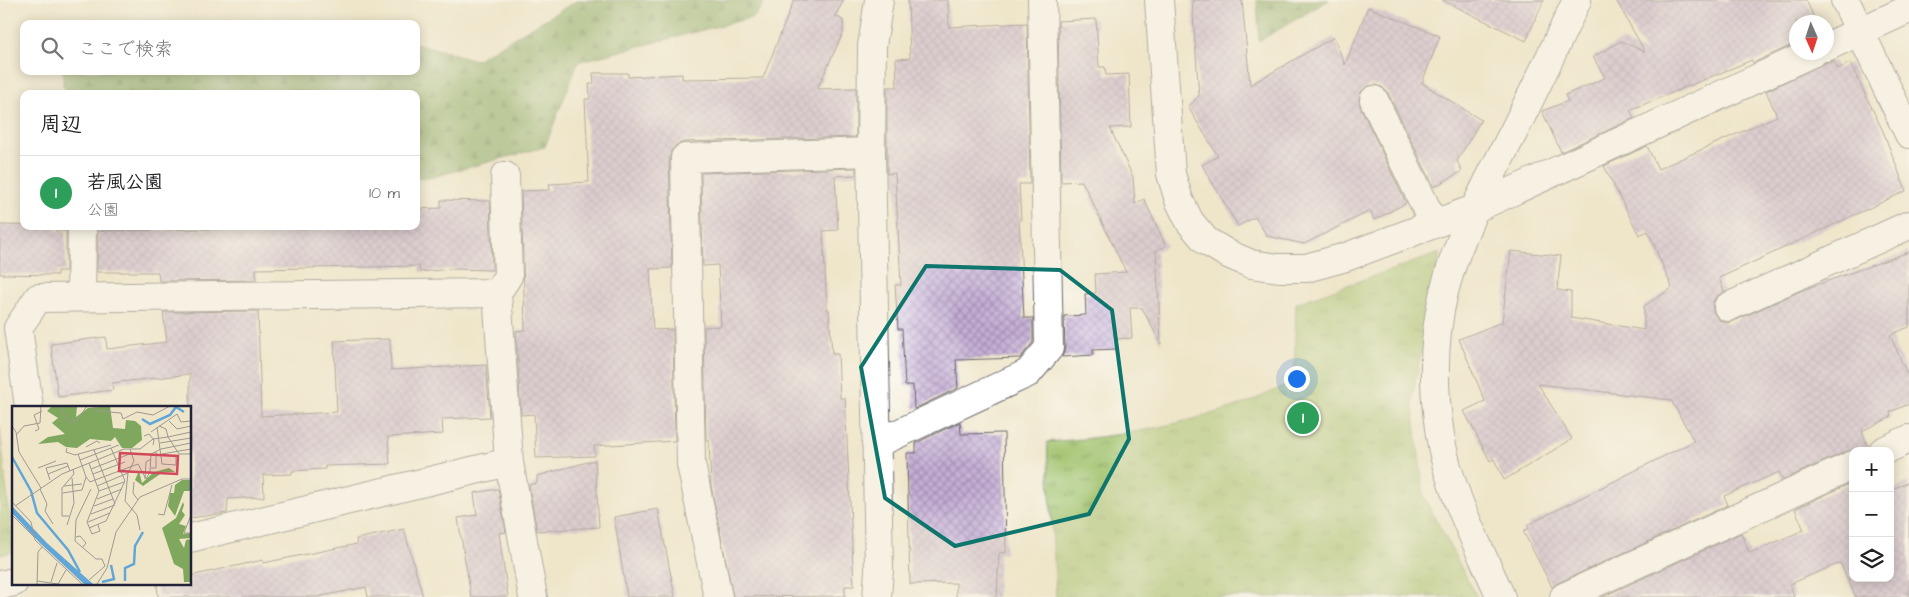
<!DOCTYPE html>
<html lang="ja">
<meta charset="utf-8">
<style>
:root{--surface:#fff;--page:#f6f6f6;--text:#202124;--muted:#757577;--line:#e0e0e0;--accent:#d1495b}
body{margin:0;font-family:"Architects Daughter","Klee One",sans-serif;background:var(--page);color:var(--text)}
.controls{position:absolute;right:15px;bottom:15px;display:grid;overflow:hidden;border-radius:10px;box-shadow:0 2px 12px #0003}
.controls button{width:45px;height:45px;display:grid;place-items:center;padding:0;border:0;border-bottom:1px solid var(--line);background:var(--surface);color:var(--text);font:25px sans-serif}
.compass{position:absolute;left:1789px;top:15px;width:45px;height:45px;border-radius:50%;background:var(--surface);box-shadow:0 2px 12px #0003;rotate:177deg}
.you{position:absolute;left:1296px;top:378px;width:18px;height:18px;margin:-12px;border:4px solid #fff;border-radius:50%;background:#1a73e8;box-shadow:0 0 0 8px #1a73e833}
.badge{display:grid;place-items:center;width:32px;height:32px;border-radius:50%;background:var(--accent);color:#fff;font-size:16px;font-weight:700}
.pin{position:absolute;translate:-50% -50%;border:2px solid #fff;box-shadow:0 1px 5px #0006}
.list{margin:0;padding:0;list-style:none}
h2{display:flex;justify-content:space-between;align-items:center;height:65px;margin:0;padding:0 20px;font-size:21px}
h2 small{font-size:16px;font-weight:400;color:var(--muted)}
.list li{display:grid;grid-template-columns:32px 1fr auto;gap:15px;align-items:center;box-sizing:border-box;height:75px;padding:0 20px;border-top:1px solid var(--line)}
.list b{display:block;font-size:19px;white-space:nowrap}
.list p{margin:0;font-size:16px;white-space:nowrap;color:var(--muted)}
.list em{font-size:16px;font-style:normal;color:var(--muted)}
.icon{flex:none;width:28px;height:28px;fill:none;stroke:currentColor;stroke-width:2;stroke-linecap:round;stroke-linejoin:round}
.map{position:relative;flex:none;width:1909px;height:597px;overflow:hidden}
.search{position:absolute;background:var(--surface);box-shadow:0 2px 12px #0003;left:20px;top:20px;width:400px;height:55px;display:flex;align-items:center;gap:12px;box-sizing:border-box;padding:0 18px;border-radius:10px;color:var(--muted);font-size:19px}
.panel{position:absolute;background:var(--surface);box-shadow:0 2px 12px #0003;left:20px;top:90px;width:400px;height:140px;border-radius:10px}
.map>svg:first-child{display:block}
.forest{fill:url(#forest-firs);stroke:#51644c}
.park{fill:url(#park-tufts);stroke:#617252}
.building{fill:url(#building-cross-hatch)}
.lines{fill:none;stroke-linecap:round;stroke-linejoin:round}
.street-casing{stroke:#6a676d;stroke-width:30}
.secondary-casing{stroke:#6a676d;stroke-width:30}
.street{stroke:#fff;stroke-width:28}
.secondary{stroke:#fff;stroke-width:28}
.marked{fill:none;stroke:#0f766e;stroke-width:4;stroke-linejoin:round}
.inset-river{fill:none;stroke:#61a6d6;stroke-width:2.5}
.inset-road{fill:none;stroke:#9d9891;stroke-width:1}
.view{fill:#d1495b;fill-opacity:0.15;stroke:#d1495b;stroke-width:2.5}
.inset-edge{fill:none;stroke:#22223b;stroke-width:2.5}
</style>
<div class="map">
<svg width="1909" height="597" viewBox="0 0 1909 597">
<defs>
<pattern id="forest-firs" width="22" height="20" patternUnits="userSpaceOnUse" patternTransform="scale(1.25)"><rect width="22" height="20" fill="#80a75e"/><path d="M5 1l3.5 6h-7zM16 11l3.5 6h-7z" fill="#68884f"/></pattern>
<pattern id="park-tufts" width="24" height="20" patternUnits="userSpaceOnUse" patternTransform="scale(1.25)"><rect width="24" height="20" fill="#a0c16a"/><path d="M3 7l-1-3M5 7V3M7 7l1-3M15 17l-1-3M17 17v-4M19 17l1-3" fill="none" stroke="#829c58"/></pattern>
<pattern id="building-cross-hatch" width="8" height="8" patternUnits="userSpaceOnUse" patternTransform="scale(1.25)"><rect width="8" height="8" fill="#c4add4"/><path d="M0 0l8 8M0 8l8-8" fill="none" stroke="#9f8cad"/></pattern>
</defs>
<rect width="100%" height="100%" fill="#fff"/>
<filter id="ink" filterUnits="userSpaceOnUse"><feTurbulence type="fractalNoise" baseFrequency=".02" numOctaves="2"/><feDisplacementMap in="SourceGraphic" scale="10" xChannelSelector="R" yChannelSelector="G"/><feConvolveMatrix kernelMatrix="1 2 1 2 8 2 1 2 1" color-interpolation-filters="sRGB"/></filter>
<filter id="wash" filterUnits="userSpaceOnUse"><feTurbulence type="fractalNoise" baseFrequency=".0096" numOctaves="4" result="noise"/><feDisplacementMap in="SourceGraphic" scale="20" xChannelSelector="R" yChannelSelector="G"/><feGaussianBlur stdDeviation="1.12" result="paint"/><feColorMatrix in="noise" values="0 0 0 0 0 0 0 0 0 0 0 0 0 0 0 0 0 1.4 0 .05"/><feComposite in="paint" operator="in"/></filter>
<g filter="url(#wash)">
<rect width="100%" height="100%" fill="#efe6ca"/>
<path class="forest" d="M578,0H766L754,17L578,62L545,147L429,178H416V94H69L63,85V71H416V43L476,60Z
M1257,0H1329L1259,41Z"/>
<path class="park" d="M1440,253L1412,399L1424,497L1477,597H1056L1047,442C1110,438 1173,427 1234,407C1255,401 1274,390 1294,382L1296,303Z
M0,427L13,552L0,555Z"/>
<g id="blocks">
<path class="building" d="M794,0H844L835,16L843,20V33L817,89L856,88V137L684,142L676,145L671,151L669,158L672,268L650,269L653,330L673,329L675,441L594,446L595,456L536,458L534,414L521,415L518,363L516,331L525,330L521,191L550,190L549,184L589,182L585,99H590L589,84H594L593,73H628V77L682,74V79L763,78Z
M908,0H948L949,27L1027,23L1030,184H1019L1021,220H1019L1024,318H1033V342L1020,358L956,360L958,388L914,409L913,385L905,386L902,329H898L895,285H901L895,173L887,174V87H897L896,59L910,58Z
M1192,0H1242L1250,85L1334,37L1345,65L1368,7L1440,36L1422,83L1481,120L1457,161L1462,171L1434,187L1388,93L1382,87L1376,85L1368,86L1361,92L1359,98L1360,106L1406,203L1374,220L1370,211L1304,244L1267,236L1255,217L1238,226L1202,165L1218,156L1188,107L1199,96Z
M1442,0H1544L1526,41Z
M1616,0H1806L1816,22H1796V43L1753,63L1752,60L1630,110L1634,118L1561,152L1542,111L1568,101L1565,95L1605,78L1593,57L1621,41L1645,52Z
M1096,19L1099,67H1105L1106,75L1129,74L1131,127L1110,128L1133,177L1135,204L1144,199L1166,246L1156,251L1161,344L1142,308H1130L1132,338L1116,339V349L1093,350V355L1062,357L1065,348L1064,316L1086,315L1085,294L1096,293L1095,274L1126,272L1082,181L1061,182L1058,21Z
M1834,61L1838,69L1850,63L1883,131L1906,191L1719,278L1724,292L1715,298L1712,306L1714,313L1719,320L1727,323L1734,321L1805,289L1909,252V327L1890,335L1909,378V404L1890,412L1891,417L1862,431L1868,447V451H1847L1782,480L1779,472L1724,496L1728,505L1558,583L1552,587L1523,531L1529,528L1527,525L1694,441L1671,400L1538,384L1572,439L1504,480L1494,459L1490,461L1464,411L1485,401L1459,339L1502,322L1511,251L1561,256L1557,290L1571,292V318L1644,330V306L1672,288L1648,231L1639,235L1604,166L1647,146L1658,169L1777,116L1766,91L1825,63Z
M856,168V175L835,176L838,230L823,231L827,310H829L832,354H838L840,398H845L854,586H845V596L733,597L711,486L709,440H706L704,327L721,326L718,265L703,266L701,173Z
M441,200L490,201L492,270L451,269L420,272L419,266L256,269V280L159,281L158,272H97L98,231L262,228V226H416V209L441,208Z
M0,225L56,226V231H66V271H57V275L0,274Z
M258,311L261,416L337,412L334,341L390,339L391,370L486,365L490,417L442,419L443,434L388,437L390,464L325,466V469L292,471V474L263,475L264,497L228,499L227,513L190,518V374L112,383L113,390L58,397L51,344L106,337L107,349L167,342L163,312Z
M960,422L961,434L1004,433L1006,552L999,553L997,597H956V583L910,584L907,453H916V443Z
M595,460L599,527L537,531L529,485L537,483V476Z
M1853,482V578H1890V490L1909,482V597H1856L1840,563L1790,584L1794,597H1602L1741,533L1750,553L1804,530L1795,509Z
M498,489L506,532L499,533L508,597H471L458,518L477,515L474,493Z
M658,509L675,597H627L614,517Z
M404,529L423,597H368L366,587L317,597H158L157,584L190,583V576L263,560V563L357,544L356,539Z"/>
</g>
</g>
<g filter="url(#ink)">
<use href="#blocks" fill-opacity="0" stroke="#6a676d" stroke-width="1"/>
<g class="lines">
<defs>
<path id="street" d="M1159,0L1171,174L1179,200L1190,222L1206,241L1228,254L1251,264L1279,268H1306L1346,257L1474,209L1814,52
M1845,0L1909,134
M1826,47L1909,9
M1374,100L1434,224
M497,293L508,276L505,176
M81,297L82,226
M1728,307L1909,225
M29,407L18,328L38,298L497,293L509,462L533,597
M876,444L1028,373L1049,348L1042,0
M1883,451L1909,439
M190,538L509,462
M0,585L14,582
M718,597L691,464L685,158L871,152
M877,597L879,570L871,152L872,46L879,0
M1564,597L1853,465"/>
<path id="secondary" d="M1501,597C1478,545 1449,492 1440,435C1433,390 1433,340 1443,296C1457,238 1486,185 1513,133C1535,89 1556,45 1577,0"/>
</defs>
<use href="#street" class="street-casing"/>
<use href="#secondary" class="secondary-casing"/>
<use href="#street" class="street"/>
<use href="#secondary" class="secondary"/>
</g>
</g>
<path d="M0 0H1909V597H0ZM926,266L1060,270L1112,310L1129,439L1089,514L955,546L885,498L861,367Z" fill="#efe6ca" fill-opacity=".55" fill-rule="evenodd"/>
<path class="marked" d="M926,266L1060,270L1112,310L1129,439L1089,514L955,546L885,498L861,367Z"/>
<g transform="translate(12 406)">
<rect width="179" height="179" fill="#efe6ca"/>
<path d="M40,0H65L64,11L76,2L98,0L101,22L113,23L114,14L123,15L129,20L130,34L120,42H110L103,31L99,35L78,33L65,42L54,41L46,36L26,38L36,31L53,28L40,17L46,12L35,5ZM157,62L163,66H151L131,80L123,74L127,65L130,77L142,66ZM170,74H179V85H172L163,110L156,100L158,87H162L163,79ZM171,96L172,99L170,105L173,109L167,118L174,120L171,128L179,127V132L167,133L172,142L174,134L179,133V176H172L171,163L162,158L150,122L164,112Z" fill="#80a75e"/>
<path d="M0,100L35,137L81,178H72L28,137L0,107Z" fill="#61a6d6"/>
<path class="inset-river" d="M130,13L138,18L158,9L164,1L172,6M0,51L19,85L25,107L56,144L68,166M113,175V162L122,158L123,140L131,126M90,176L102,173L99,159"/>
<path class="inset-road" d="M48,0L57,16L65,14L75,0M80,0L86,5L109,7L111,13L125,6L141,9L158,0M157,15L165,23L179,20M0,20L4,26L7,46L29,82M147,20L154,23L156,31L179,26M145,21L150,58L164,59V51M23,25L27,23L22,9L30,5M139,26L165,8L169,16L179,15M5,28L12,20L28,17L29,0M132,30L137,28L142,34L141,39M148,37L179,32M74,41L85,35L88,37M55,42L54,46L63,49L99,39M118,43L122,55L116,67L113,95L125,109L128,124M82,44L103,98M66,48L74,71L78,76L83,74L87,85L75,116L80,128L88,125L86,119M150,48L179,43M68,54L107,39M77,57L83,74L126,58L134,73L138,66L139,48L149,43L179,37M26,62L44,55M139,62H144V46M79,63L120,47M36,68L56,60M81,68L113,56M133,73L134,56L139,53M38,74L34,62L55,57L58,65M122,76L121,87L126,94M52,80L70,78M85,80L116,67M28,83L35,98L33,105L41,118M79,83L64,114L63,135L84,153H90L93,160M87,85L112,76M51,87L70,84L74,71M85,93L110,83M0,96L19,116L23,134L70,178M3,100L50,68L112,43H128L141,33L156,31L167,48H179M82,100L101,93M79,108L103,99M146,108L152,109L160,79M0,109L22,131M179,109L172,127H179M57,110H50V82L62,68L61,63M76,116L98,107M55,119L62,97L60,72M77,122L94,115L113,75L99,42M64,131L68,130L74,137L71,141M77,174L93,160M25,175L46,178M39,176L45,157M25,178L26,146L30,141M46,178L54,164M85,178L95,162L104,126L128,91L170,73H179"/>
<path class="view" d="M108,47L166,50L165,68L107,65Z"/>
<rect width="179" height="179" class="inset-edge"/>
</g>
</svg>
<div class="controls">
<button>+</button>
<button>−</button>
<button><svg class="icon" aria-label="layers" viewBox="0 0 24 24"><path d="M12 4l9 5-9 5-9-5zM3 14l9 5 9-5"/></svg></button>
</div>
<svg class="compass" viewBox="-18 -18 36 36"><path d="M0-13l5 13h-10z" fill="#e53935"/><path d="M0 13l5-13h-10z" fill="#757577"/></svg>
<div class="you"></div>
<div class="pin badge" style="left:1303px;top:418px;background:#2e9e5b">1</div>
<div class="search"><svg class="icon" aria-label="search" viewBox="0 0 24 24"><circle cx="10" cy="10" r="6"/><path d="M15 15l6 6"/></svg>ここで検索</div>
<section class="panel">
<h2>周辺<small></small></h2>
<ul class="list">
<li><span class="badge" style="background:#2e9e5b">1</span><div><b>若風公園</b><p>公園</p></div><em>10 m</em></li>
</ul>
</section>
</div>
